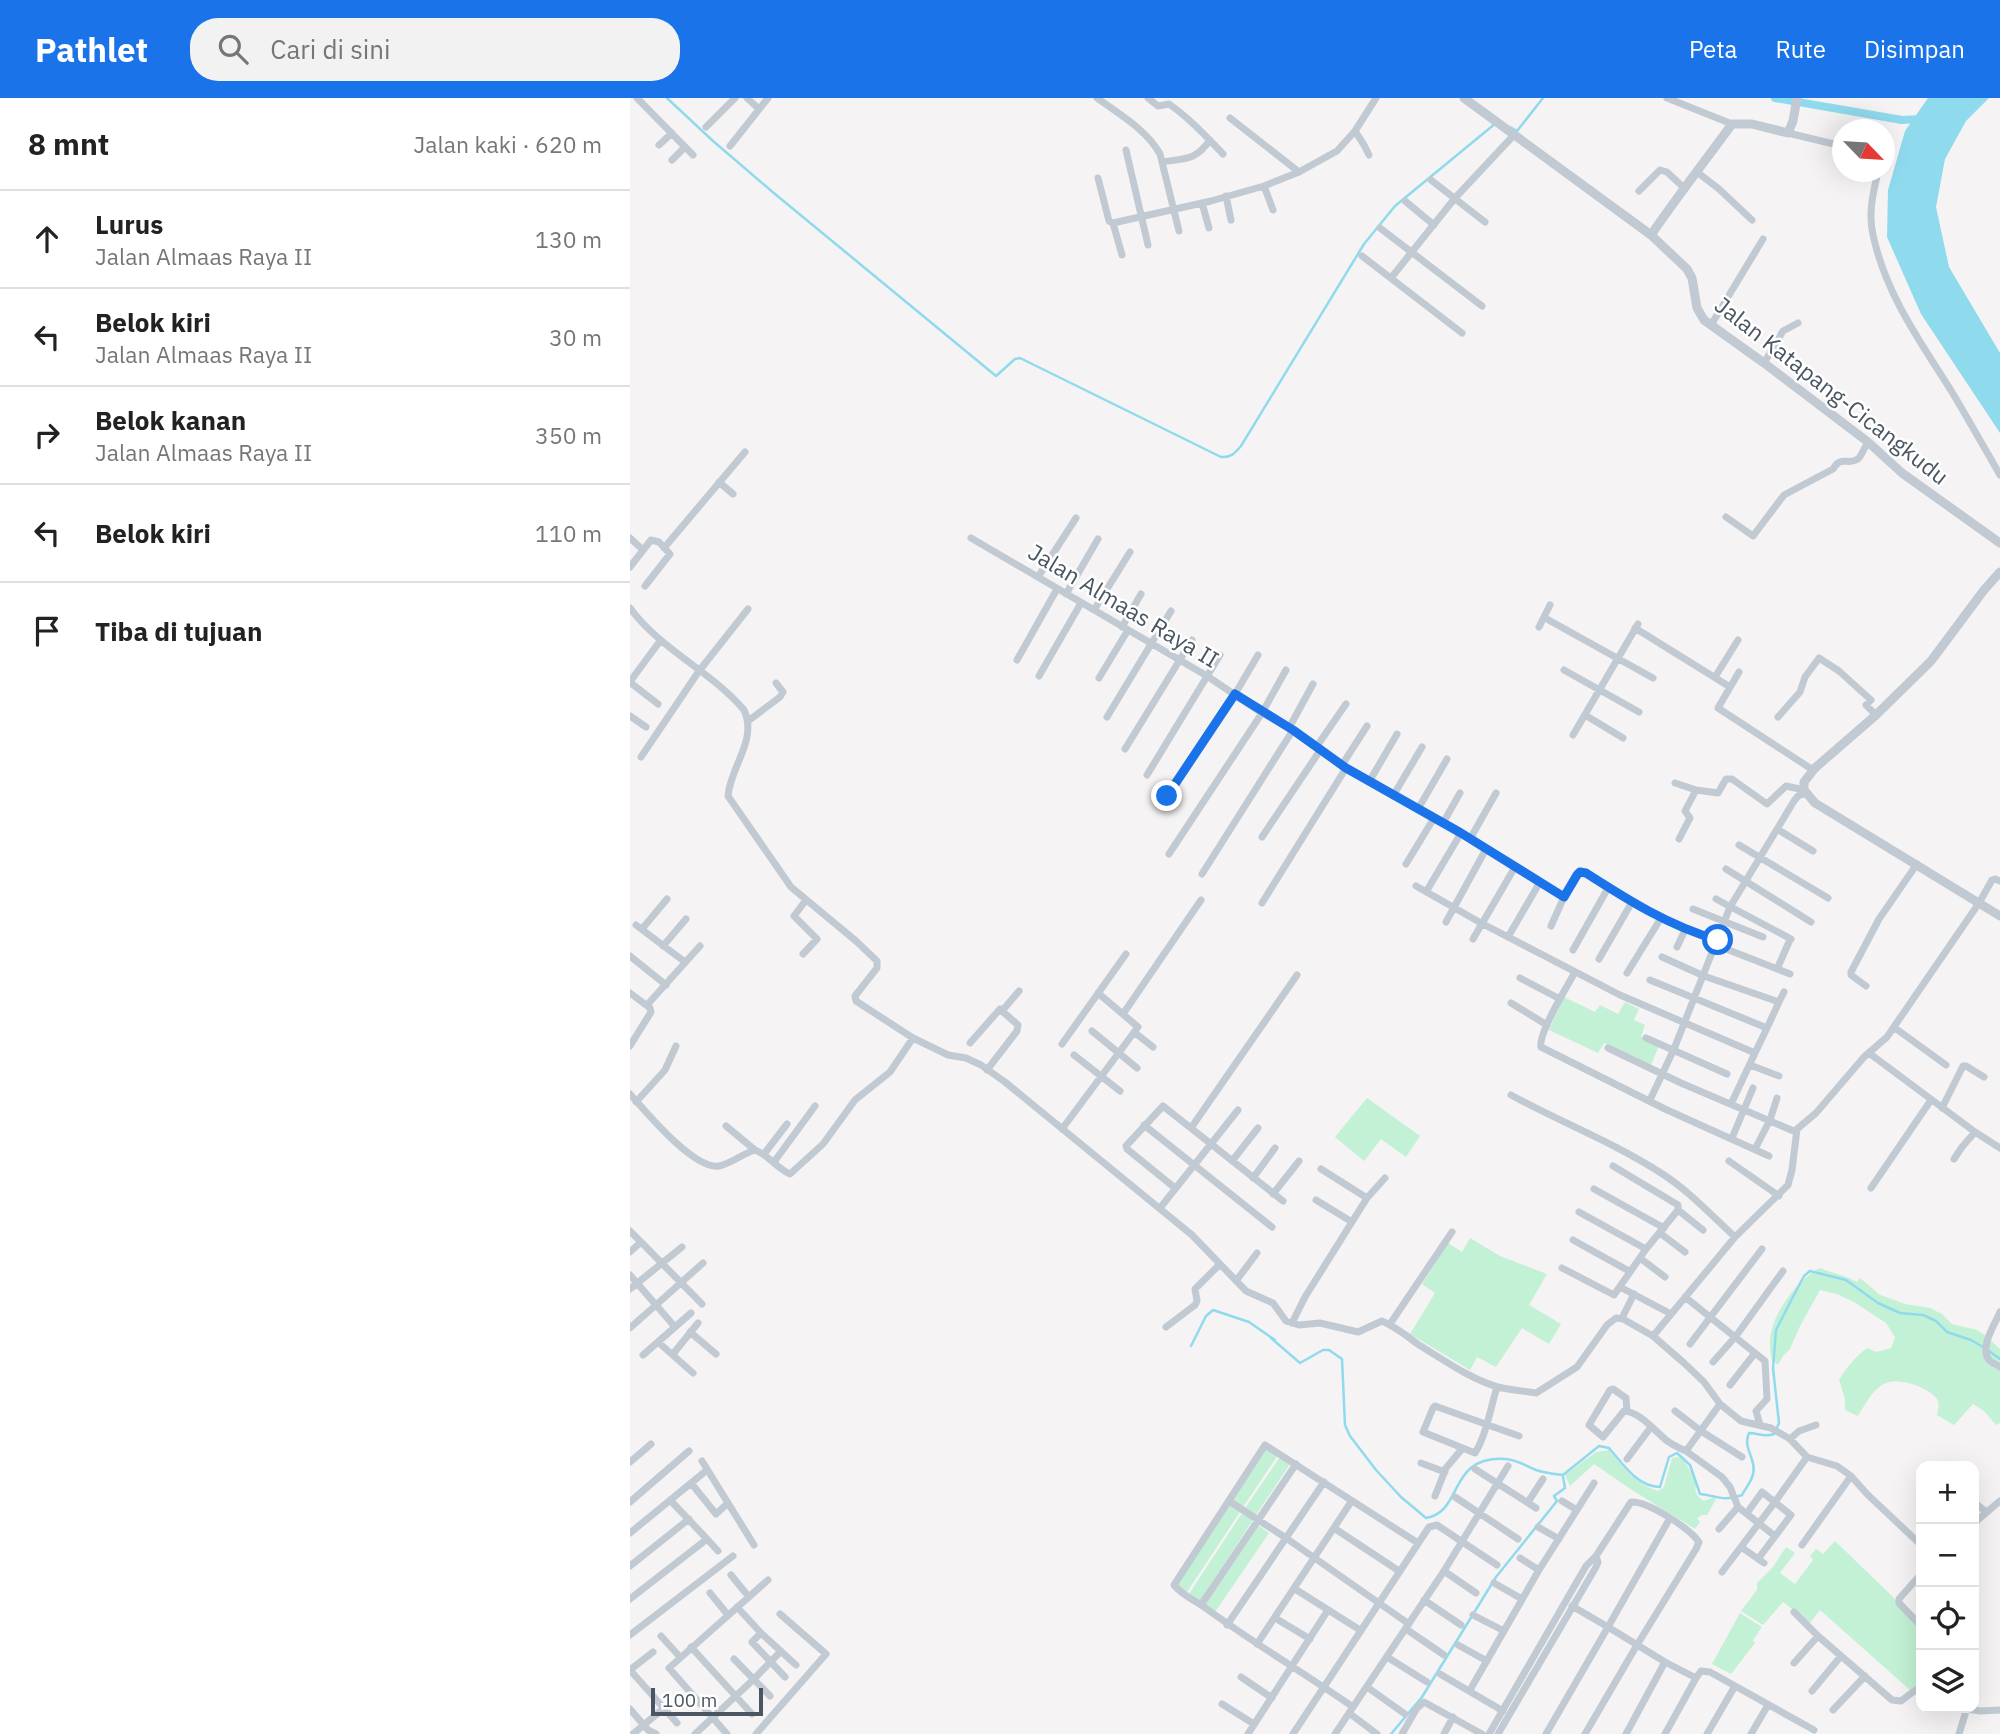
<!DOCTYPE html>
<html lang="id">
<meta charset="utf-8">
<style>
:root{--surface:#fff;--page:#f2f2f2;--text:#222;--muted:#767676;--line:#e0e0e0;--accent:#1a73e8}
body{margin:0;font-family:"IBM Plex Sans",sans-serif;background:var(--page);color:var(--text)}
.controls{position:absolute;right:21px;bottom:21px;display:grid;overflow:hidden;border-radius:14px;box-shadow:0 7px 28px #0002}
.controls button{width:63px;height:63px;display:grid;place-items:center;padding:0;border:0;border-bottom:2px solid var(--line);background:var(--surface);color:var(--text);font:35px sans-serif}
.compass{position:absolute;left:1202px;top:21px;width:63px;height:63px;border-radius:50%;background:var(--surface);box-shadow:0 7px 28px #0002;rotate:115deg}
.scale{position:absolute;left:21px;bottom:18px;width:112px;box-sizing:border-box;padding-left:7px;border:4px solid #4a5661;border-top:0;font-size:19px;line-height:24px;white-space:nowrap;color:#4a5661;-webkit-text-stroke:5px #fff;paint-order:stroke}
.stop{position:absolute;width:21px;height:21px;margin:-16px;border:5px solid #1a73e8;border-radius:50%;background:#fff}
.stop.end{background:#1a73e8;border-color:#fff;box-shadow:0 2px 7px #0008}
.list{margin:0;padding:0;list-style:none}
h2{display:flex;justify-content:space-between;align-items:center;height:91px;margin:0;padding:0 28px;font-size:30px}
h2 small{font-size:23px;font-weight:400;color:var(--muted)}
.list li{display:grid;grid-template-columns:46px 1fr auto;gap:21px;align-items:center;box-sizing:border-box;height:98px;padding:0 28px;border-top:2px solid var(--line)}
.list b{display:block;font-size:26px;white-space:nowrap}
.list p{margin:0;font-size:23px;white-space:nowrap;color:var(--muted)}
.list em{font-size:23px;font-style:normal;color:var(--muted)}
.icon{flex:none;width:38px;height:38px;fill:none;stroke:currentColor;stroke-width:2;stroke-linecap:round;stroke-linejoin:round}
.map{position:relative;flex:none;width:1370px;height:1636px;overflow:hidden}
header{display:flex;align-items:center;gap:42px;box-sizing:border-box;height:98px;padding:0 35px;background:var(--accent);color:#fff}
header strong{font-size:33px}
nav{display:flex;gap:38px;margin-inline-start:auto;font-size:24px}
.search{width:490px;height:63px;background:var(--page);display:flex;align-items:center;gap:18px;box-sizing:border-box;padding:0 24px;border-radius:28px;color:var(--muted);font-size:26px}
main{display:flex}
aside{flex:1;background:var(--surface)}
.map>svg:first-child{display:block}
.green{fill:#c3f1d5}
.water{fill:#90daee}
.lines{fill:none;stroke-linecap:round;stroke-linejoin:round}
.stream{stroke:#90daee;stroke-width:2.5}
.canal{stroke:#90daee;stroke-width:8}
.minor{stroke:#c1cad2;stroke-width:7}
.tertiary{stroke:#c1cad2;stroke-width:9}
.route{stroke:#1a73e8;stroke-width:9}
.labels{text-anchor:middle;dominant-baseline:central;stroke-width:5;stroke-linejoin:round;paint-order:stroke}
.street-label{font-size:23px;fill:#4a5661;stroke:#fff}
</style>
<header>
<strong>Pathlet</strong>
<div class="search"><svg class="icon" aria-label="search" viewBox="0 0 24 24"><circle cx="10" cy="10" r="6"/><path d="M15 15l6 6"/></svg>Cari di sini</div>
<nav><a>Peta</a><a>Rute</a><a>Disimpan</a></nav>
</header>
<main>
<aside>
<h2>8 mnt<small>Jalan kaki · 620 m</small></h2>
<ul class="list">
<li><svg class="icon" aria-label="ahead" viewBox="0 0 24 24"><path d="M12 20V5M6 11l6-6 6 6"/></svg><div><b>Lurus</b><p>Jalan Almaas Raya II</p></div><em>130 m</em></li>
<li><svg class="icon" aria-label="left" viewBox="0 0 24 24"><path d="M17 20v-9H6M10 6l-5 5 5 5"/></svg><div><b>Belok kiri</b><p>Jalan Almaas Raya II</p></div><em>30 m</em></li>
<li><svg class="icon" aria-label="right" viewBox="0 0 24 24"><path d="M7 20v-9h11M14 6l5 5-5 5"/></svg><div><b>Belok kanan</b><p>Jalan Almaas Raya II</p></div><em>350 m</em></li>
<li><svg class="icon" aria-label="left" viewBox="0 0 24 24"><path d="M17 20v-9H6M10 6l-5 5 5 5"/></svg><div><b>Belok kiri</b></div><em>110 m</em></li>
<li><svg class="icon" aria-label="arrive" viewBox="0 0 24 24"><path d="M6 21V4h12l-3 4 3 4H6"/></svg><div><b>Tiba di tujuan</b></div></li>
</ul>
</aside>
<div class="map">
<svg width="1370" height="1636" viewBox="0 0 1370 1636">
<rect width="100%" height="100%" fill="#f5f3f3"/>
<path class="green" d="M934,899L965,914L970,907L988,916L995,904L1009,911L1004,922L1015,927L1011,939L1029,947L1021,967L974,945L968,955L919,932Z
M737,1000L790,1038L776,1059L751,1041L734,1063L705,1039Z
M840,1140L870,1158L917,1176L899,1207L931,1226L919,1246L892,1230L866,1269L847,1259L840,1272L780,1236L805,1195L792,1186L818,1145L832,1154Z
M1190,1170C1204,1176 1213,1176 1227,1184L1230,1180L1250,1197L1275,1206L1300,1210L1312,1216L1322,1226L1347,1232L1356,1238L1370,1251V1325L1366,1327L1354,1313L1343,1306L1324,1327L1307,1317C1308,1312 1310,1306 1307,1301C1298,1289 1270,1280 1256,1285C1244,1289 1234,1308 1228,1318L1215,1312V1301L1209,1282C1217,1269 1225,1259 1237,1250L1246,1254L1261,1250L1265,1239L1256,1225L1224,1204L1207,1196L1190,1192L1170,1228L1160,1251L1153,1258L1148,1267L1142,1262C1140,1254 1139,1243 1141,1235C1145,1212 1170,1179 1190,1170Z
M637,1350L648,1357L613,1409L602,1403Z
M979,1352C993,1370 1006,1386 1028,1393L1034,1389L1042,1360L1049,1359L1055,1364L1067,1385C1063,1393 1067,1399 1074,1403L1084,1399L1086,1401L1077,1417H1072L1067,1420L1070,1424L1065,1431L1002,1392L964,1366L940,1388L935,1377L966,1354Z
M650,1359L660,1366L626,1417L615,1410Z
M599,1407L610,1414L557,1494L547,1487Z
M612,1415L623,1422L570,1503L559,1496Z
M628,1427L639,1435L585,1514L574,1506Z
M1205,1443L1263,1499L1291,1530V1584L1280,1592L1190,1512L1180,1525L1153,1504L1133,1527L1111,1513L1127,1492V1485L1143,1469L1156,1449L1165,1455L1150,1475L1165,1486L1183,1462L1180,1458L1186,1451L1193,1456Z
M1110,1515L1132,1529L1123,1542L1125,1545L1101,1576L1082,1566Z"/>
<path class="water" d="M1298,0H1359L1336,23L1315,61L1306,109L1319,169L1370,255V335L1291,216L1257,139L1258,92L1275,33Z"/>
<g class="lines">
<path class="stream" d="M37,0L83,43L145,96L366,278L385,261L390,260L591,359C601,360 605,355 611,348L734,146L765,108L866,25
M880,29L887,33L913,0
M561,1248L576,1218L583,1212L619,1224L645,1242L641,1240L670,1265L693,1252H699L712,1261L715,1327L720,1338L746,1372L771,1399L796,1420C834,1414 817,1357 876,1361C888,1362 896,1368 906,1372C915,1375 924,1376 933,1377L969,1348L979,1350C992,1365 1007,1389 1030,1389L1039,1359L1047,1355L1060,1367L1070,1396C1090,1398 1091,1404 1112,1397C1115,1391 1122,1383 1123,1376C1127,1361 1112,1350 1119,1335C1128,1335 1134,1340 1144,1336L1149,1325L1143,1270L1146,1232L1166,1193L1174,1178L1180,1173L1216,1182L1248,1205L1270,1215L1293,1217L1306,1223L1317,1234L1341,1242L1353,1249
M1359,1253L1370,1261
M761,1636L792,1599L866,1479L927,1403L924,1398L935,1390L933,1379"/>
<path class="canal" d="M1145,0L1272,22L1291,21"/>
<path class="minor" d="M7,0L63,57
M117,0L129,11
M467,0C489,16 517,32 530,56L549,133
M518,0L528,8L539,6C559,20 576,38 593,56
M1037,0L1102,26
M600,20L669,74
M76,29L105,0
M725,33L734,47L739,57
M1158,35L1212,48
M29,47L42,35
M100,48L138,0
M496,52L518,147
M42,62L55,49
M532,64C556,60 565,63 580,42
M1067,74L1089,91L1122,122
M1248,74C1243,95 1238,115 1243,137C1256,197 1290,243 1322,294C1338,321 1354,349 1370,377
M468,80L479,123L483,125L581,103L634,88L669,74L707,53L725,33L746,0
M801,82L855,124
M634,88L643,112
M1009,93L1030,72L1037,74L1053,89
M596,98L601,122
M775,103L804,127
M572,105L579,130
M483,125L492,157
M750,130L852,208
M732,158L832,235
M761,180L825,100L884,37
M1081,227L1133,141
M1134,265L1153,233L1168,225
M89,384L103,396
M1096,419L1123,438L1154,397L1203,371C1211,356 1219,369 1229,360C1232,356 1235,349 1238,344
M0,440L13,452
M341,440L577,578L632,615L663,632L716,670L831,735L934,799L947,777L950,774L955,775C998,802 1039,828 1088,842
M34,450L115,354
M0,469L21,442L29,444L40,456L15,488
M408,479L446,420
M436,496L468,441
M0,510C32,553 81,573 114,612C128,642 100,669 98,698L161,789L226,843L247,863V870L225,898L226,903L283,940L318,957L336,960L351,967L375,984L562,1137L616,1193L643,1205L656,1223L669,1227L690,1225L728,1234L752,1223C766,1229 777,1238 789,1247C814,1262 840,1281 868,1289C880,1292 894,1293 906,1295L947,1269L977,1227L986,1220L993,1221L1023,1238L1054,1265L1074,1284L1090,1306L1111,1323L1141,1330L1160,1341L1177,1359L1207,1368L1221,1378L1237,1396L1291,1447
M464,512L500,454
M915,520L1023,580
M492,529L511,496
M909,529L920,507
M1005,530L1100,589
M387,562L427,491
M934,572L1009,614
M1109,574L1088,610L1183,672
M409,578L451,505
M1085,579L1108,542
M469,580L498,532
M28,606L1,585L2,581L30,543
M955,617L993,640
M0,618L16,629
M477,619L541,513
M1148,619L1170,594L1175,579L1189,560L1209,573L1241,602L1236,607L1246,617
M118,623L150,599L153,594L146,585
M659,630L683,586
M943,637L1008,526
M687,648L716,606
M495,651L562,542
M11,659L69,573L118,511
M712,667L737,628
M517,677L590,557
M739,684L767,636
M1045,685L1066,692L1088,695L1096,681H1102L1137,706L1156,688L1174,692
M537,698L605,596L628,557
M763,698L792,649
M788,711L817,661
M813,725L830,695
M1147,731L1183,753
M632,739L691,651
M840,741L866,695
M1049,741L1060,720L1055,713L1066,692
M1109,747L1198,800
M539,756L632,615L656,572
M776,766L804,720
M1096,771L1181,824
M572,776L663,632
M786,788L851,825L990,897L1125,955L1137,930
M796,794L831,735
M1086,801L1161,841
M632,805L716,670
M1063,811L1133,839
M816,824L856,751
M6,827L55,864
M921,828L934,799
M12,831L37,801
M878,839L910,784
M843,841L885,769
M1086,847L1160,876
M33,848L56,821
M1047,849L1055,832
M943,852L978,790
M173,856L187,841L164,818L176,802
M0,858L36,887
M1032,859L1074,878L1149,904L1154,894
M969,861L1002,804
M1147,871L1159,844
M945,874C937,889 908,935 911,949L1035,1011L1139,1058
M997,875L1031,820
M890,880L930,901
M1020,882L1137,930L1149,904
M1236,888L1221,877V874L1249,821L1287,766
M0,895L20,910L21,914L0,948
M881,905L917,927
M17,907L70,848
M493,916L571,802
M1265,930L1316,967
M462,933L507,970
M504,934L523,949
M1016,940L1097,976
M340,945L370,911
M432,946L496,856
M978,950L1051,985L1166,1034
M1239,955L1345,1034L1370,1050
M444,957L490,993
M1120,967L1149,978
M357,972L387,933L388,927L372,913L389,893
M0,996C16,1014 64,1072 89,1068C102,1065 112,1056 125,1052C139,1057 147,1071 160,1076L193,1046L225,1002L260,974L283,940
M881,997C930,1024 983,1044 1031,1075C1058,1092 1081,1117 1105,1139
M1020,1002L1044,951L1100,809L1164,703L1168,698L1176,695
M6,1004L35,972L46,948
M1101,1006L1125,955
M1312,1010L1333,968H1336L1354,979
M514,1027L642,1129
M96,1028L125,1052
M561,1030L667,877
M432,1031L508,929L468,895
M1102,1040L1123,990
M1125,1051L1140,1022L1147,1000
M134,1056L157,1026
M1324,1061L1332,1049L1345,1034
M602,1063L628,1030
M1099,1063L1149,1098
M144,1064L185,1008
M983,1068L1048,1107V1112L1073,1132
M691,1071L737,1100
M623,1080L645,1050
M545,1090L497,1051L496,1048L533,1008L653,1103
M1241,1090L1301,1002
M964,1091L1034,1130
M643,1096L669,1063
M686,1102L722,1124
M530,1110L608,1012
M949,1114L1016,1151
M0,1133L11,1144L0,1154
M1030,1135L1055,1154
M943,1142L999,1173
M11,1144L72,1206
M1010,1160L1035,1179
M932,1170L984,1197L1016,1151L1048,1112
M0,1177L26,1207L0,1230
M606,1183L627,1155
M990,1189L1041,1216
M0,1191L52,1149
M1055,1199L1135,1263L1137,1301L1126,1313L1130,1327
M1370,1214C1365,1226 1348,1251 1360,1263C1361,1264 1369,1268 1370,1269
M992,1220L1004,1196
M662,1225L675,1199L737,1100L755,1080
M760,1226L822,1134
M45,1229L26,1207L73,1165
M536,1229L565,1207L567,1203L565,1191L590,1166
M60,1234L86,1256
M1023,1238L1105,1139L1158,1087L1162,1072L1167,1031L1186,1015L1234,959L1257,939L1349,805L1362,782L1365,781L1370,783
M28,1244L63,1275
M1060,1246L1132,1151
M43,1256L68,1225
M13,1257L61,1215
M1083,1264L1106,1238L1153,1173
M1100,1287L1125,1255
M867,1289C861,1308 856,1338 845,1355L793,1334L803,1310L805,1308L889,1338
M1090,1306L1056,1353L1092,1379L1100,1389L1108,1409L1145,1438
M997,1313L996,1300L983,1291L980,1292L959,1327L973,1339L994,1313C1010,1314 1024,1332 1036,1342C1042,1347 1049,1350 1056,1353
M1045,1313L1071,1333L1112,1359
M1160,1341L1169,1333L1186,1327
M997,1361L1021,1329
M72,1363L124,1447
M0,1364L21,1346
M791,1365L815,1374
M845,1371L906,1410
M61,1385L86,1416L98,1405
M805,1398L816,1370L832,1351
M825,1399L888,1441
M599,1403L656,1440L779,1526
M932,1403L947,1412
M0,1404L59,1353
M898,1404L913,1381
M1344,1404L1356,1414
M1117,1415L1132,1394L1161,1417L1128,1461
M1040,1420L978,1529L1035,1564L1066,1580L1071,1573L1080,1574L1184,1632
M1344,1425L1370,1403
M908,1429L929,1441
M704,1430L769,1473
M1089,1431L1108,1409
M0,1435L77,1372
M77,1441L88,1453
M1172,1447L1221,1378
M1111,1449L1134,1465
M890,1460L909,1472
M0,1468L59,1421
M814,1473L846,1495
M1092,1474L1145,1404L1177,1359
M1291,1476L1269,1501V1505L1291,1528
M101,1477L119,1499
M864,1485L892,1501
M665,1491L730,1532
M80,1495L98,1517
M0,1501L77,1441L40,1402
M794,1502L831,1527
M571,1507L666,1366
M107,1509L131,1535L166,1567
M1164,1514L1188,1538L1262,1602L1271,1603L1291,1588
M843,1517L874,1533
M645,1520L680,1541
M597,1527L694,1384
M776,1531L814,1557
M131,1535L122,1544L155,1579
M0,1537L103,1458
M31,1538L50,1559
M627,1546L721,1404
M828,1547L857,1563
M61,1549L122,1616
M757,1559L797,1584
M104,1561L140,1598
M1164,1565L1188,1538
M0,1572L47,1625
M0,1572L23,1554
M810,1576L873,1613
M611,1579L642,1600
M737,1589L775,1616
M840,1592L909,1472L964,1385
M1182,1593L1211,1558
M592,1606L624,1626
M723,1609C674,1575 622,1544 574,1509C564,1502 552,1497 544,1487L635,1347L788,1445
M0,1611L18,1632L26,1636
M1338,1611L1350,1613L1370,1612
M1203,1612L1235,1578
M719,1615L747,1636
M3,1636L34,1610
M65,1636L124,1581L151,1553
M97,1636L39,1570L138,1482
M126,1636L196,1556L150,1516
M618,1636L698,1512
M663,1636L799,1429L807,1427L867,1467
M705,1636L814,1473L878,1368
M772,1636L787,1610L794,1604L852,1636
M814,1636L823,1619
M859,1636L956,1468L966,1458L968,1464L966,1469L868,1636
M916,1636L978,1529L942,1508
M955,1636L1007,1547L1066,1451L1069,1444C1059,1430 1018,1403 1001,1404L966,1458
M996,1636L1035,1564
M1035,1636L1066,1580
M1077,1636L1105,1588
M1121,1636L1138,1607
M1329,1636L1337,1610"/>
<path class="tertiary" d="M834,0L1021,137L1057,171L1062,180L1067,210L1074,222L1134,265L1238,344L1272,375L1370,445
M1021,137C1047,99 1075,63 1102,26H1122L1158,35L1163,23L1167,0
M1370,474L1354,492L1301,563L1246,617L1185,670L1174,684V692L1185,705L1370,818"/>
</g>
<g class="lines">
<path class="route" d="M537,698L605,596L663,632L716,670L831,735L934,799L947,777L950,774L956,775C998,802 1039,828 1088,842"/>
</g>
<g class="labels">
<g class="street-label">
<text transform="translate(1202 292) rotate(38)">Jalan Katapang-Cicangkudu</text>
<text transform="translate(494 507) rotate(31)">Jalan Almaas Raya II</text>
</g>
</g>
</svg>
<div class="controls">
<button>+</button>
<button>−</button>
<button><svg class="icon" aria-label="locate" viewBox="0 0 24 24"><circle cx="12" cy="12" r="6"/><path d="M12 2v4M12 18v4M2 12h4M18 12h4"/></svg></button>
<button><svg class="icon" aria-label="layers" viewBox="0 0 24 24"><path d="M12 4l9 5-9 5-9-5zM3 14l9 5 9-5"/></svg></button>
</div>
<svg class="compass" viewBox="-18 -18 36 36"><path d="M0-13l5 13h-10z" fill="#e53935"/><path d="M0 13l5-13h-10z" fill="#767676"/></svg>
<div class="scale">100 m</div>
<div class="stop" style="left:1088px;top:842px"></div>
<div class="stop end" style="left:537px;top:698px"></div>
</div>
</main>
